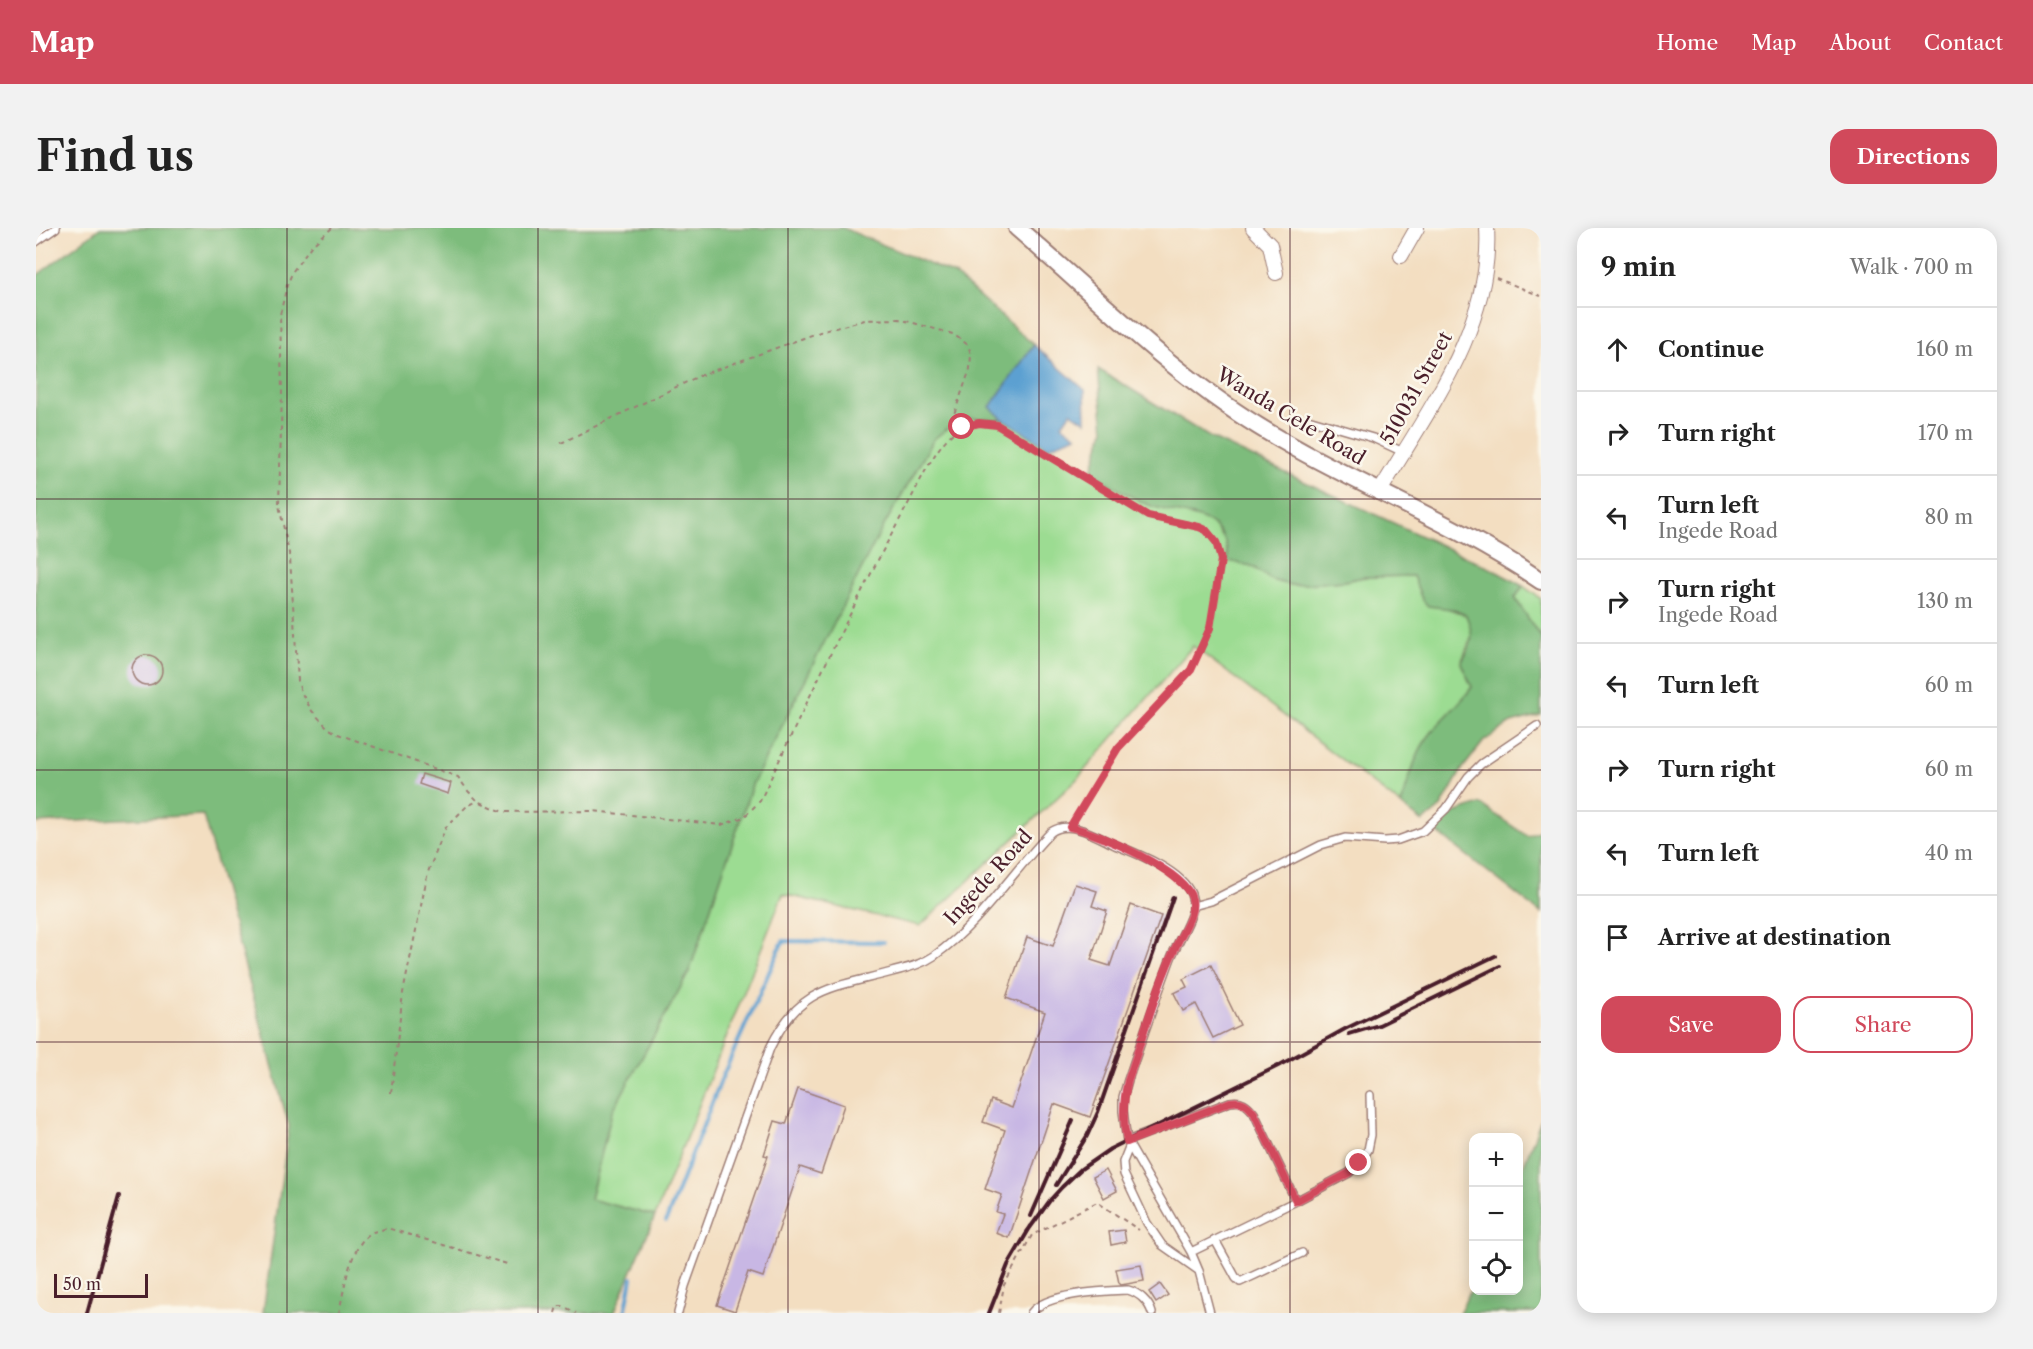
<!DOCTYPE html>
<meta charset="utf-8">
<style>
:root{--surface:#fff;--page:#f2f2f2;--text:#222;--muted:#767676;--line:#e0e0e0;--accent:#d1495b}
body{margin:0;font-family:"Libre Caslon Text",serif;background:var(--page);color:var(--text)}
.controls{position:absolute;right:18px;bottom:18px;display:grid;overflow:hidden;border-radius:12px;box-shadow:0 3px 15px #0003}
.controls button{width:54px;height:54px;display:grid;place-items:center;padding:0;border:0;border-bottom:2px solid var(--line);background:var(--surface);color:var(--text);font:30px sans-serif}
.scale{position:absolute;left:18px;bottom:15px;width:94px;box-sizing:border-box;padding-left:6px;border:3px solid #4a1f2b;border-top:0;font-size:16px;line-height:21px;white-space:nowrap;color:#4a1f2b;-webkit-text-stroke:4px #fbf7ec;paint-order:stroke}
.stop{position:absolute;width:18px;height:18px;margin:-14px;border:4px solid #d1495b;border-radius:50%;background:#fff}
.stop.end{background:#d1495b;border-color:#fff;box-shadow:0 2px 6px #0008}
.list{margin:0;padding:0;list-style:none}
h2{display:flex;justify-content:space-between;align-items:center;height:78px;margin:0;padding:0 24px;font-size:26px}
h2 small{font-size:20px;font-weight:400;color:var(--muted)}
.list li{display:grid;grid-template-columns:39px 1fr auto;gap:18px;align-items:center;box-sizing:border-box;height:84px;padding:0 24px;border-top:2px solid var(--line)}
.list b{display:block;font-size:22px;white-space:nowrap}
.list p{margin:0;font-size:20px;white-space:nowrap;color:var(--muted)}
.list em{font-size:20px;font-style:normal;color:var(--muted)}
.actions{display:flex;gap:12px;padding:18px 24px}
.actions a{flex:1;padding:14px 0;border:2px solid var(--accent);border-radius:18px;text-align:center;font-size:21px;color:var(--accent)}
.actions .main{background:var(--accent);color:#fff}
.icon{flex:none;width:33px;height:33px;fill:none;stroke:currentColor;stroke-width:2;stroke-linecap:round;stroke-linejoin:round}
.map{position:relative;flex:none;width:1505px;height:1085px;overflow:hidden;border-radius:18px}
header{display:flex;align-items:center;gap:36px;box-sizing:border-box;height:84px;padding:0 30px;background:var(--accent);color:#fff}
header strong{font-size:28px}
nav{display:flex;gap:33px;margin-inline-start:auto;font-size:21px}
.intro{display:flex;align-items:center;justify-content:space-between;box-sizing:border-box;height:144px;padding:0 36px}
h1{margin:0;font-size:42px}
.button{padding:15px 27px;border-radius:18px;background:var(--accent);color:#fff;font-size:21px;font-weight:700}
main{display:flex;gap:36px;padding:0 36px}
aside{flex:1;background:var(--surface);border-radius:18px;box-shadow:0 3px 15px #0003}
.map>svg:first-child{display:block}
.green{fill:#9cdc92;stroke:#737e5e;stroke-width:1.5}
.forest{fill:#7dbc7c;stroke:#646e54;stroke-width:1.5}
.water{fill:#5ca0d1;stroke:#53607e;stroke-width:1.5}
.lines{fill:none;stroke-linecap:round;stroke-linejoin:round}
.stream{stroke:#5ca0d1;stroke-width:4}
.building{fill:#c8b7e4}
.service-casing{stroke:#9e7e76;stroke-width:10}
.minor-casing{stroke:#9e7e76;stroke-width:16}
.tertiary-casing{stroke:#9e7e76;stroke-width:20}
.path{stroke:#9e7e76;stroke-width:2;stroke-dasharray:4.5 4.5;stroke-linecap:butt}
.service{stroke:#fff;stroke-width:7}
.minor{stroke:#fff;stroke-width:14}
.tertiary{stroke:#fff;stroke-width:16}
.rail{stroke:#4a1f2b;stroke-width:4}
.route{stroke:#d1495b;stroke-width:8}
.grid{fill:none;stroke:#4a1f2b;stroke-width:1.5;stroke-opacity:0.55}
.labels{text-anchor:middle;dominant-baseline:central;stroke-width:5;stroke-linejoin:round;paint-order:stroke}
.street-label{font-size:20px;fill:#4a1f2b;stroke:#fbf7ec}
</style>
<header>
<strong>Map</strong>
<nav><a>Home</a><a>Map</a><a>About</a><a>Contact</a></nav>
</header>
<div class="intro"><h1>Find us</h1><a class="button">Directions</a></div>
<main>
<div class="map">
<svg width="1505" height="1085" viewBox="0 0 1505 1085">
<rect width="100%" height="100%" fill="#fbf7ec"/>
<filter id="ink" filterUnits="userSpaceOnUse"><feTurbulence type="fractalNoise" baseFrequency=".0167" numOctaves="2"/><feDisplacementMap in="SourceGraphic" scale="12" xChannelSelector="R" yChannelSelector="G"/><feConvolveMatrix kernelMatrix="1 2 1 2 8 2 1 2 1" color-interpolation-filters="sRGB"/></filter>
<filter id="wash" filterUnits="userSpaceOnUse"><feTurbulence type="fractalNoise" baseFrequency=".008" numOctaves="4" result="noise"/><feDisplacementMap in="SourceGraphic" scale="24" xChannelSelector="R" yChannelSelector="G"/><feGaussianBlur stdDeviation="1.35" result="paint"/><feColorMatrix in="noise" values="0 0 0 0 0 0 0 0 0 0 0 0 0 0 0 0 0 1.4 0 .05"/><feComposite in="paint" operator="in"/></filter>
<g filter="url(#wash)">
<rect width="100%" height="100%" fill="#f3dec1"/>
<path class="green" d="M924,190L967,191L1110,276L1171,292L1181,301L1189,312L1192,332L1216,338L1235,352L1255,357L1308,353L1328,349L1377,348L1386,371L1430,387L1437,405L1425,435L1436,459C1421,481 1398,496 1385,520C1376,537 1371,559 1365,577L1157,418L1040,552L884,698L747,666L619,988L554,971L576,884L653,744L716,557L843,306L898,211Z
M1487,358L1505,371V410L1479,370Z"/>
<path class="forest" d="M64,0H807L919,47L998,117L954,179L967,191L924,190L898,211L843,306L716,557L653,744L576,884L554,971L619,988L578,1085H227L253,898L167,587L0,595V48Z
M1062,141L1175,210L1454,340L1487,358L1479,370L1505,410V487L1475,495L1448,513L1427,540L1405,579L1387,594L1365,577C1371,559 1376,537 1385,520C1398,496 1421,481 1436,459L1425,435C1437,415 1439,409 1430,387L1416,381L1392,378L1386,371L1377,348L1328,349L1308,353L1255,357L1235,352L1216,338L1192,333C1192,279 1141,291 1108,275C1090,266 1072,255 1055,245L1068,202Z
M1444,576L1491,608L1505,602V685L1397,601L1418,585Z
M1505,891V1085H1423L1437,1058L1438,1062H1482L1483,950Z"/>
<path class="water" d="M998,117L1049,162L1050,194L1035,184L1026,197L1041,208L1012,219L967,191L954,179Z"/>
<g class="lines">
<path class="stream" d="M630,993L685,852L747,713L848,714
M589,1085L596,1050"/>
</g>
<g id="blocks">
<path class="building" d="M96 442a15 15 0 1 1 30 0a15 15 0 1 1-30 0Z
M386,546L415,555L412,566L383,556Z
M1039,656L1061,663L1056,678L1071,683L1055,732L1074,738L1095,677L1125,688L1054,889L1018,876L973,1010L960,1005L967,986L960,984L966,967L949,961L969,902L947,894L955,872L976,880L1009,784L970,770L991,709L1017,718Z
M1175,737L1204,797L1177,810L1160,776L1147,783L1138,765L1151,759L1147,751Z
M762,861L808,877L785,946L764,939L727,1049L712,1044L699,1083L681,1077L732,928L728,927L739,893L750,896Z
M1070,942L1081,963L1068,970L1057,949Z
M1088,1002L1090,1014L1075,1017L1073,1004Z
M1105,1037L1108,1053L1085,1057L1083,1055L1080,1041Z
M1124,1056L1132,1067L1120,1075L1113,1064Z"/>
</g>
</g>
<g filter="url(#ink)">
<use href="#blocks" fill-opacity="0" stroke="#9e7e76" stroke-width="1.5"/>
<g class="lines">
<defs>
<path id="service" d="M0,14L20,0
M1272,191L1337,210L1367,224
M1157,678L1175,673L1285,617L1309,610L1349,613L1362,612L1387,603L1410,581L1432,549L1445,536L1501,498
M1091,913L1194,874C1206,872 1211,876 1218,885L1260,973
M1093,919L1087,934L1088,946L1111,995L1126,1017L1163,1043
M1179,1012L1200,1050L1204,1054L1266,1025
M1155,1024L1260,973L1313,945L1323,935L1332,922L1335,907L1334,867
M642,1085L649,1058L734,820C763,759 796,760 856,744C870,740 885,737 898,728C945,695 976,644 1015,604C1034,591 1060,608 1079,617C1102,626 1145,642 1155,666C1157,672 1158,678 1156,684C1151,700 1141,715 1135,730C1120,770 1106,811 1092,852L1087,869V883L1091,913L1155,1024L1163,1043L1174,1085
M995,1085C1010,1065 1067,1063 1092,1062C1103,1065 1113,1074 1116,1085"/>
<path id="minor" d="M1217,0L1234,17L1240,45
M1365,28L1381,0
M1343,265C1390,185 1457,98 1451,0"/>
<path id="tertiary" d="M981,0C1060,68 1133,143 1222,198C1314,255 1416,292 1505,353"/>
</defs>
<use href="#service" class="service-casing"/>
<use href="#minor" class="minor-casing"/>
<use href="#tertiary" class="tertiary-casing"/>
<path class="path" d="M296,0L275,18L257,43L251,57L244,87L246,163L243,277L254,330L262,453L265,464L276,483L292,500L302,506L422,549L432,563L442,573L467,584L558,583L685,597L708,589L724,573C771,474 818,374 871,278C883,256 898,221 917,205C930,194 945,194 961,197L1112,289L1163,299C1177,306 1183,316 1185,332L1174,400L1155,442L1082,520L1038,591
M1460,50L1505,68
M525,215L663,148L784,104L829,92L863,91L917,106L932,117L935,126L934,141L917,189L918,204
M355,865L367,765L392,644L410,599L431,578L442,573
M303,1085C308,1062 314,1015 337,1004C341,1003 346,1002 351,1000L471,1036
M519,1085L521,1078H527L540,1085
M963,1085L968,1057L996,1007L1061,974L1103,1002"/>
<use href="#service" class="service"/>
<use href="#minor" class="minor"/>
<use href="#tertiary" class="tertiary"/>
<path class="rail" d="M1313,806L1343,797L1464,738
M1020,957L1051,908L1062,884L1137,669
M995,988L1037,892
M991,1004L1015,971L1026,959L1045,941L1074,921L1242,838L1309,801L1459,728
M51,1085L83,968
M953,1085L972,1037L995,998"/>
</g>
</g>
<g class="lines" filter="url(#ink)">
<path class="route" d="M926,199L943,195L961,197L1112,288L1163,299L1170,302L1180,314L1185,332L1174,400L1155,442L1082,520L1034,599C1060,604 1151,644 1156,671C1159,686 1148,701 1142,714C1121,756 1108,807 1092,852C1087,873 1086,892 1091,914L1194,874C1206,872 1211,876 1218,885L1260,973L1313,945L1323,935"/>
</g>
<path class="grid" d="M251,0V1085M502,0V1085M752,0V1085M1003,0V1085M1254,0V1085M0,271H1505M0,542H1505M0,814H1505"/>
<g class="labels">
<g class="street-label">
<text transform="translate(1380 160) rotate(-61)">510031 Street</text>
<text transform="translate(1255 188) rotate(31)">Wanda Cele Road</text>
<text transform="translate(952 649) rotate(-48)">Ingede Road</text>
</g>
</g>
</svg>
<div class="controls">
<button>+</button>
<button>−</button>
<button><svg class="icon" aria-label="locate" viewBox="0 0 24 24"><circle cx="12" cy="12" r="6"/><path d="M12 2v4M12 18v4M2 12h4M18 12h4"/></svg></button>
</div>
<div class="scale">50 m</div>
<div class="stop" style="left:926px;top:199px"></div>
<div class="stop end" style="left:1323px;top:935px"></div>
</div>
<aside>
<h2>9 min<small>Walk · 700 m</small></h2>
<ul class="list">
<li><svg class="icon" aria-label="ahead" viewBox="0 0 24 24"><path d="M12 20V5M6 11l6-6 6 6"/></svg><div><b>Continue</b></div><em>160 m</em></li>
<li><svg class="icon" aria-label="right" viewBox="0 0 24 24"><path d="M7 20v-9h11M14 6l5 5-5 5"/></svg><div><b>Turn right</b></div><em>170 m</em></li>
<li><svg class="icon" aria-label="left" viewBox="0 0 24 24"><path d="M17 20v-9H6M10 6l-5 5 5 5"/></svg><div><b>Turn left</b><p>Ingede Road</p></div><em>80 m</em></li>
<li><svg class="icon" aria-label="right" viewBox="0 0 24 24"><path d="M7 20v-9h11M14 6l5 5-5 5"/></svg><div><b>Turn right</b><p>Ingede Road</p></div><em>130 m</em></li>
<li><svg class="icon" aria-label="left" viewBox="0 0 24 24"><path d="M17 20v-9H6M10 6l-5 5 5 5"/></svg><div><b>Turn left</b></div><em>60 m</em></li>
<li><svg class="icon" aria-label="right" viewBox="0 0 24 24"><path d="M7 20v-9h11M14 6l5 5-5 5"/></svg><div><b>Turn right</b></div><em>60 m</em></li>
<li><svg class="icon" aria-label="left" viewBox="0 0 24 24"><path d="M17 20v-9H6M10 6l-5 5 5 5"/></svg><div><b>Turn left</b></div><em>40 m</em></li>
<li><svg class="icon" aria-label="arrive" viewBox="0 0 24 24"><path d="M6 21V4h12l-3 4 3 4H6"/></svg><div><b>Arrive at destination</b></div></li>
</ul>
<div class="actions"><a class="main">Save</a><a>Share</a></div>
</aside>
</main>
